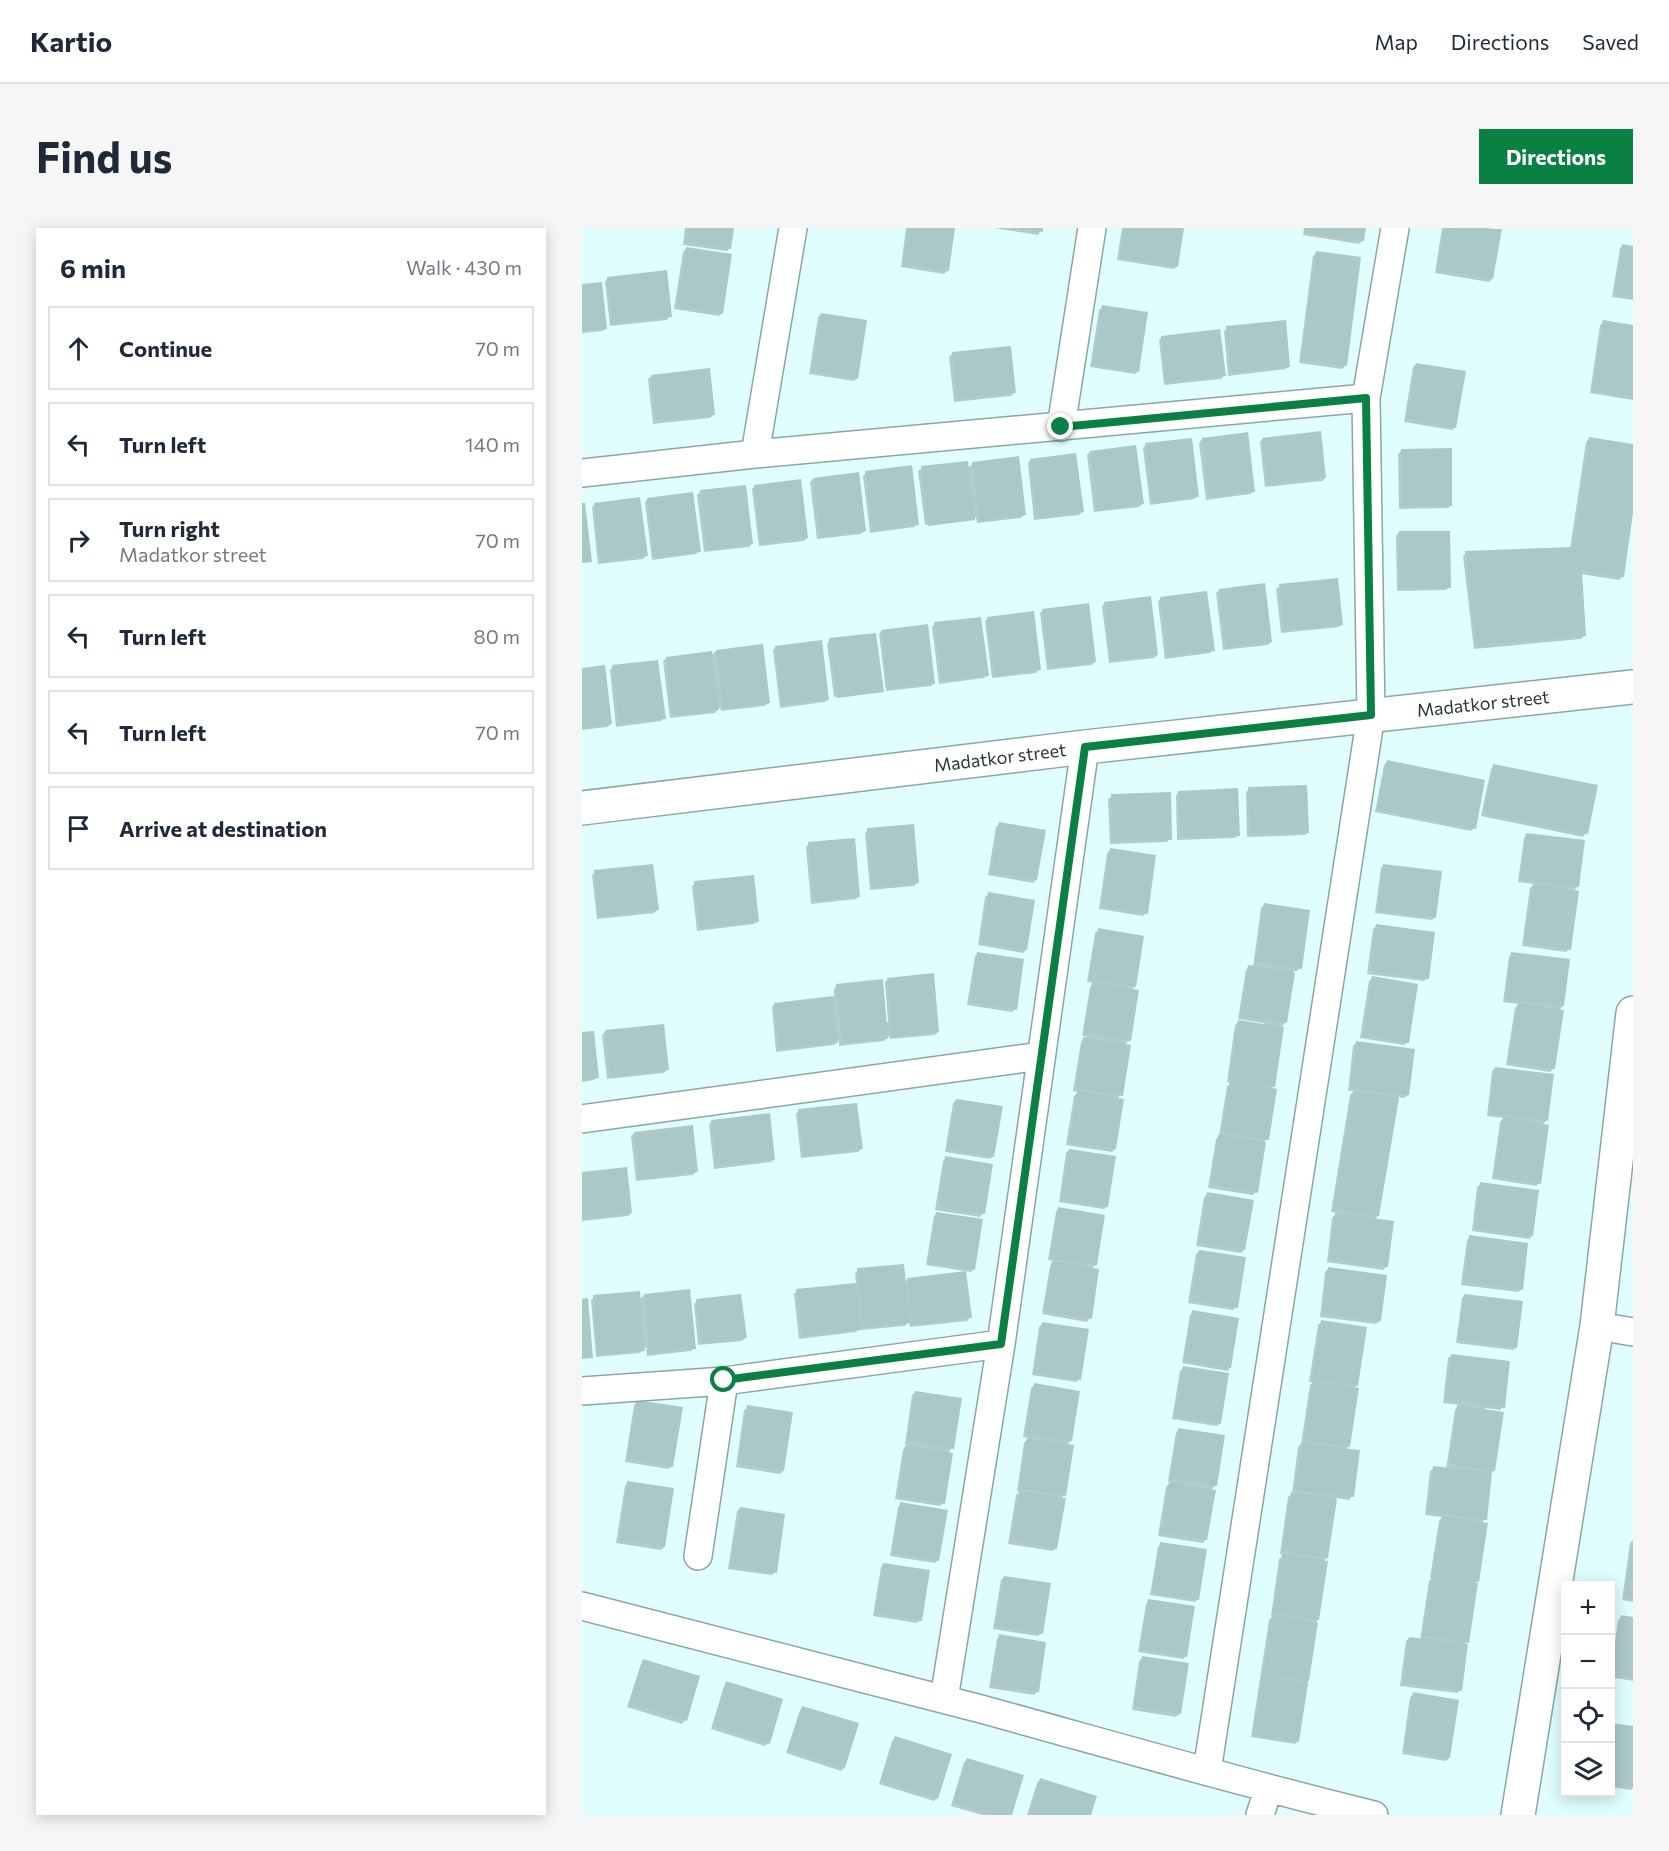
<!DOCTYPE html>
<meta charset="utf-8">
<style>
:root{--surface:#fff;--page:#f6f6f7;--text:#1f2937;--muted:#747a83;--line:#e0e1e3;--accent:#0b8043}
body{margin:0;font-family:Commissioner,sans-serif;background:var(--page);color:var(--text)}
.controls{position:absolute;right:18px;bottom:18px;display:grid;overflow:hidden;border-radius:0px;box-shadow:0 3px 15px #0003}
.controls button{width:54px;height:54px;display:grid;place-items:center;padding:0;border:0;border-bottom:2px solid var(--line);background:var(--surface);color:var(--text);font:30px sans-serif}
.stop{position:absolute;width:18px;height:18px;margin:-14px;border:4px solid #0b8043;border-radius:50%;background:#fff}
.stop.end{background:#0b8043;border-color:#fff;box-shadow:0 2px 6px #0008}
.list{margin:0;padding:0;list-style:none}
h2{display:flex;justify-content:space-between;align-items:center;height:78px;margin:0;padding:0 24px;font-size:26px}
h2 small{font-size:20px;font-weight:400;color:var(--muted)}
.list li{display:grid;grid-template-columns:39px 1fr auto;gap:18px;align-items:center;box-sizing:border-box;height:84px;margin:0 12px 12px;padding:0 12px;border:2px solid var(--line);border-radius:0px}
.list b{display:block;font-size:22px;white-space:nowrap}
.list p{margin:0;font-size:20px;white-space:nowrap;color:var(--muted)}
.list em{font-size:20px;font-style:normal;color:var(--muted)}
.icon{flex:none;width:33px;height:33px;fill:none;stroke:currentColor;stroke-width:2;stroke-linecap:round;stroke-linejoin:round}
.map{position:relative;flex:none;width:1051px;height:1587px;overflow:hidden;border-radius:0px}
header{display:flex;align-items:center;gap:36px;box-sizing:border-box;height:84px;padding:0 30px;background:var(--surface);border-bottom:2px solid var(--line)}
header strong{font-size:28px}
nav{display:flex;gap:33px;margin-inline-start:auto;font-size:21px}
.intro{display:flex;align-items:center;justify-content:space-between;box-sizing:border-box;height:144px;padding:0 36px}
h1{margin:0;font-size:42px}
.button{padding:15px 27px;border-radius:0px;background:var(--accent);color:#fff;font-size:21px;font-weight:700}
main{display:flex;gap:36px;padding:0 36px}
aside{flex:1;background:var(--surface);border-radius:0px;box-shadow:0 3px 15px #0003}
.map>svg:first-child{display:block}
.shadow{fill:#0003}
.building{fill:#abc8c8}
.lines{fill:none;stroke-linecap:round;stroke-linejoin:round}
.minor-casing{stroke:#8aa6a6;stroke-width:30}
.tertiary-casing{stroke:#8aa6a6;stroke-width:36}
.minor{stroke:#fff;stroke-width:27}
.tertiary{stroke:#fff;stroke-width:33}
.route{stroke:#0b8043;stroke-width:8}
.labels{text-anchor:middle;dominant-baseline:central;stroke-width:4.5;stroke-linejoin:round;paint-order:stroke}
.street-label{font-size:18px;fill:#2b3737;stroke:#fff}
</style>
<header>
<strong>Kartio</strong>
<nav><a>Map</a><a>Directions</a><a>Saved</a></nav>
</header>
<div class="intro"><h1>Find us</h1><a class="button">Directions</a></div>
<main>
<aside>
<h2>6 min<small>Walk · 430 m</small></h2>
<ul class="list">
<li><svg class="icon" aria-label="ahead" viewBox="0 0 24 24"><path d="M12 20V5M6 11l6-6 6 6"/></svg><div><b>Continue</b></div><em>70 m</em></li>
<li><svg class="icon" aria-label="left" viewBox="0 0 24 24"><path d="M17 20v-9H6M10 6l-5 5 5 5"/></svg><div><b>Turn left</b></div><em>140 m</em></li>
<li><svg class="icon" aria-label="right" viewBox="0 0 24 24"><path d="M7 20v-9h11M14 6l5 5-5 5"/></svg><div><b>Turn right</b><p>Madatkor street</p></div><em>70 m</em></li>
<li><svg class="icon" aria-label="left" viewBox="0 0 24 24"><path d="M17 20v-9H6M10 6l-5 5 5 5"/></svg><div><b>Turn left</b></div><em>80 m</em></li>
<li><svg class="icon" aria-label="left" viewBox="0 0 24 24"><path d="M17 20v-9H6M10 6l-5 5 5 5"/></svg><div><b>Turn left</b></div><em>70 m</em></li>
<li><svg class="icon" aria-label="arrive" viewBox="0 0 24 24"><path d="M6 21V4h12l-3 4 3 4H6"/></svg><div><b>Arrive at destination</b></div></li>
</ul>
</aside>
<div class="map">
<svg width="1051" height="1587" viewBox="0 0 1051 1587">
<rect width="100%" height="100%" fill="#e0fefe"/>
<path class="shadow" d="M103,0H151L148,20L145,23L101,17Z
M324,0H372L365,43L362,46L319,39Z
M412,0H460L456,7Z
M540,0H601L595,38L592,41L535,32Z
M722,0H782L780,13L777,16L721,7Z
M860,0H905L918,2L910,51L907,54L853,45Z
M1041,17L1051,19V72L1030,69L1038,20Z
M104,21L140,85L137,88L92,81L101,24Z
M734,25L763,138L760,141L717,135L731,28Z
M26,50L88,88L85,92L28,98L23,53Z
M0,57L24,100L21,103L0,105Z
M520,79L556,143L553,146L508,139L517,82Z
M239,86L275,150L272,153L227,146L236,89Z
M1021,94L1051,98V172L1008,165L1018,97Z
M645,100L707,138L704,141L646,148L642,103Z
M580,109L642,148L639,151L582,157L577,112Z
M370,126L433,164L429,168L372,174L367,129Z
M834,136L873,199L870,202L822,194L831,139Z
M70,148L131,187L128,190L71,196L66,151Z
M620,211L672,263L668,266L624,272L617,215Z
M681,211L743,250L740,253L683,259L678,214Z
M1007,211L1051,217V275L1040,349L1037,352L998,346L1002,408L999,411L892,421L881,328L884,325L988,321L1004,214Z
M564,217L615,268L612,271L568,277L561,220Z
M819,223L869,277L866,280L817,281L816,226Z
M508,224L560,276L557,279L512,284L505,227Z
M449,232L500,284L497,287L452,292L446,235Z
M391,235L442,287L439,290L395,295L394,289L390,293V291L343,297L336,243L340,240L385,241Z
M284,245L336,296L332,299L288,305L281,248Z
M231,251L283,303L279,306L235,311L228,254Z
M173,258L225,310L222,313L177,318L170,261Z
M118,264L170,316L167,319L122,324L115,267Z
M66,271L117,323L114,326L70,332L63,274Z
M13,276L64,328L61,331L16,336L10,279Z
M817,304L867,359L864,362L815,363L814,308Z
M698,358L760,396L757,399L699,405L694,361Z
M637,362L689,414L686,417L641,422L634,365Z
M579,370L631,422L628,425L583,431L576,374Z
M523,375L575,427L572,430L527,435L520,378Z
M461,382L513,434L509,437L465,442L458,385Z
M406,390L457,442L454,445L410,450L403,393Z
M353,396L405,447L402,450L357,456L350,399Z
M300,403L352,455L349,458L304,463L297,406Z
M248,412L300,463L299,465V463L252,469L245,415Z
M194,419L246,471L243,474L198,480L191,422Z
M134,423L186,475L183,478L139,483L138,479L133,485L88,490L81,433L84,430L129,428Z
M31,439L82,490L79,493L34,499L28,442Z
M0,442L29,496L25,499L0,502Z
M805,534L892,600L889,603L793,584L802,537Z
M912,538L1004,605L1001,609L899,588L909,541Z
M667,561L726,604L723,607L665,609L664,564Z
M597,564L656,607L653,610L595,612L594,567Z
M530,568L588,611L585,614L528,616L526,571Z
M417,596L454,652L451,655L406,647L414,599Z
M286,602L335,655L332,658L288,662L283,605Z
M945,606L996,658L991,664L987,721L984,724L940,718L948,660L952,656L936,654L942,610Z
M227,616L277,668L274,671L229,676L224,619Z
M529,621L564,685L561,688L517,681L525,625Z
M802,637L853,689L850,692L793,685L799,640Z
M13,644L75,682L72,685L15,691L10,647Z
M113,655L176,693L172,696L115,703L110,658Z
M406,666L444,722L441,725L396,717L403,669Z
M682,677L718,740L715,743H712L703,795L698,800L692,858L688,862L685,911L682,914L674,964L671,967L626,960L634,911L637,908L645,858L649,855L645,854L653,797L657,794L682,798V795L656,791L664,742L667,739H671L679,680Z
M794,698L845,750L842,753L785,746L791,701Z
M516,702L553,758L549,762L548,812L542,817L539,867L535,871L533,921L530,924L484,917L492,868L497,864L491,863L499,814L504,808H500L508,759L512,755L505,754L513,705Z
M396,725L433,781L430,784L385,777L393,728Z
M930,726L981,778L976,783L971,841L968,844L924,837L933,780L937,776L921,774L927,729Z
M790,750L826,814L822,817L778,810L787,753Z
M306,751L356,804L353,807L308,811L307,808L302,813L257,818V812L252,817L194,824L190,779L193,776L252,769V761L255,757L303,794H306L303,754Z
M23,804L85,842L82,845L25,851L20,807Z
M0,806L15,849L12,852L0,854Z
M774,815L826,867L822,870L816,869L796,988L792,992L804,1039L801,1042L745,1034L750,990L755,985L749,984L768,867L772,863H766L771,818Z
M913,840L965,892L960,897L957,955L954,958L910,951L918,894L922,890L905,888L910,843Z
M374,872L411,928L408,931L363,924L371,875Z
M217,883L279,921L276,924L219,930L214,886Z
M130,893L192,931L189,934L132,941L127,896Z
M52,905L114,944L111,947L54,953L49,908Z
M487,922L525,978L522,981L477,974L484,925Z
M364,930L401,986L398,989L353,982L361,933Z
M0,945L49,985L46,988L0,993Z
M899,956L950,1008L947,1011L890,1003L895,959Z
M625,966L662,1022L659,1025L614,1018L622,969Z
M477,980L514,1037L509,1041L508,1090L505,1094L460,1086L468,1038L472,1033L466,1032L474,984Z
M355,985L392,1041L389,1044L344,1037L352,988Z
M888,1009L939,1061L936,1064L879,1057L885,1012Z
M617,1023L655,1079L651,1082L606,1075L614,1026Z
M746,1041L798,1093L794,1096L738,1089L743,1044Z
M276,1042L322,1055L326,1051L388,1089L385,1093L328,1099L327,1094L323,1098L279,1102L278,1100L274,1104L217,1111L212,1066L215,1063L274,1056L273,1045Z
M62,1067L112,1120L109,1123L65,1128L64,1119L58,1125L14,1129L9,1072L12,1069L57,1072Z
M883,1067L934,1119L931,1122L874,1115L880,1070Z
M115,1073L163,1110L160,1113L116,1117L112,1076Z
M611,1084L648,1140L645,1143L600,1135L608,1087Z
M739,1094L775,1157L772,1160L767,1218L763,1222L770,1268L767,1272L754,1270L745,1330L740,1334L736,1392L732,1395L726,1453L716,1513L713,1516L669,1509L687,1392L691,1388H689L697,1331L702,1327L698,1326L706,1269L710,1266L716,1219L719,1216L728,1157L731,1154H727L736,1097Z
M460,1096L497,1151L494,1154L450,1147L457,1099Z
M870,1127L921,1179L918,1182L903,1180L912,1243L909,1245L903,1291L899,1296L895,1353L892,1356L885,1414L882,1417L878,1462L875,1465L818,1458L824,1413L827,1410L838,1412L847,1353L850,1350H848L857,1293L860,1289L843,1287L848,1243L852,1240L864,1241L873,1182L878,1177L861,1175L866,1130Z
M601,1140L638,1195L635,1198L590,1191L598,1143Z
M452,1157L489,1213L484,1218L482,1267L479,1271L474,1320L471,1323L426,1316L434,1267L438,1264L435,1263L442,1215L447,1210L441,1209L449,1160Z
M334,1164L370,1220L365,1226L361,1275L358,1278L313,1271L321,1222L326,1217L323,1216L330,1167Z
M55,1174L90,1238L87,1241L43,1234L52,1177Z
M166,1179L201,1243L198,1246L154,1239L162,1182Z
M597,1201L634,1257L629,1262L624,1311L621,1315L576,1308L584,1259L589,1254L586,1253L594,1205Z
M46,1255L82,1319L79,1322L34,1315L43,1258Z
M319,1276L356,1332L353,1335L308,1328L316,1279Z
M158,1280L193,1344L190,1347L146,1341L155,1283Z
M1051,1312V1374L1040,1372L1048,1315Z
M579,1316L616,1371L613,1374L568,1367L576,1319Z
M302,1336L339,1392L335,1395L291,1388L299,1339Z
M422,1349L459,1405L456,1408L411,1401L419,1352Z
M567,1373L604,1428L601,1431L556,1424L564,1376Z
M1039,1389L1051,1391V1453L1028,1449L1036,1392Z
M418,1408L455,1464L452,1467L407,1460L415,1411Z
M560,1430L598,1485L594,1489L550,1482L557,1433Z
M62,1432L103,1492L100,1496L45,1479L59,1436Z
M145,1455L186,1515L183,1518L129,1501L142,1458Z
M832,1466L867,1530L864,1533L820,1526L828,1469Z
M221,1479L262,1540L259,1543L204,1525L218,1482Z
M1028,1497L1051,1500V1560L1049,1562L1028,1559Z
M313,1509L355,1570L352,1573L297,1556L310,1513Z
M386,1531L428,1587H400L369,1578L382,1534Z
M458,1552L507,1587H445L455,1555Z"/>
<path class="building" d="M105,0H152L149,21L103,14Z
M326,0H373L367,43L321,36Z
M440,0H461V4L440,1Z
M542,0H602L596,39L538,30Z
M724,0H784L782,13L723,5Z
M862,0L920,1L911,51L855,42Z
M1040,16L1051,18V69L1032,66Z
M104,19L150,26L141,86L95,79Z
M734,23L779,29L765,138L719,132Z
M85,42L90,89L30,96L25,49Z
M20,54L25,101L0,103V56Z
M520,77L566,84L557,144L511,137Z
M239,85L285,92L276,151L230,144Z
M704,92L708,139L649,145L644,98Z
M1021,92L1051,97V169L1010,163Z
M638,101L644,148L584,154L579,108Z
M429,118L434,165L375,171L370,124Z
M834,135L884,143L874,200L824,191Z
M128,140L133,187L74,193L69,147Z
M739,203L744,250L685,256L680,210Z
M666,204L673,264L627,269L620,210Z
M1007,209L1051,216V285L1042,349L1000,343L1004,408L894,418L883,323L991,319Z
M610,210L617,269L570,275L563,215Z
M554,217L562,276L515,282L508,223Z
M870,220V278H820L819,221Z
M494,225L502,284L455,290L448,231Z
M437,228L444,287L397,293L390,234Z
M386,233L393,292L346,298L339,238Z
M330,237L337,297L291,303L283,243Z
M277,244L284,303L238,309L231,250Z
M219,251L226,310L179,316L172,257Z
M164,257L171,316L125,322L118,262Z
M111,264L119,324L72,329L65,270Z
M58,269L66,328L19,334L12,275Z
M0,275H3L10,334L0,335Z
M817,303H868L869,360H817Z
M756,350L761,397L702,403L697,356Z
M683,355L690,414L644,420L637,361Z
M625,363L633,423L586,428L578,369Z
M569,368L576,427L529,433L522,374Z
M507,375L514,434L468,440L460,381Z
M452,383L459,442L413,448L405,389Z
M399,389L407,448L360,453L352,394Z
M346,396L353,456L306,461L299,402Z
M294,405L302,464L255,470L247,410Z
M240,412L247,472L200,477L193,418Z
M181,416L188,475L141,481L134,422Z
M130,423L137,482L91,488L84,429Z
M76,432L84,491L37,496L30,437Z
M23,437L30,496L0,500V440Z
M805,532L903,552L894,601L795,582Z
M911,536L1016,557L1006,606L902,586Z
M725,557L727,605L668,606L666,559Z
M656,560L658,608L598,609L596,563Z
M589,564L590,612L531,613L529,566Z
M417,594L464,602L455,652L409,645Z
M332,596L337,655L290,660L285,600Z
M944,605L1003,612L997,659L938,652Z
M273,610L278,669L232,673L226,614Z
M528,620L574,627L566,686L519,679Z
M71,636L77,682L17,689L12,642Z
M801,636L860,643L854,690L795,682Z
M172,647L177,694L118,700L112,653Z
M951,656L997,663L989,722L942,715Z
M406,664L453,672L445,722L398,715Z
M682,675L728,682L720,741L673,734Z
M794,696L853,704L847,751L788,743Z
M516,700L562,708L554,759L507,751Z
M395,724L442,731L435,782L387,774Z
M929,724L988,731L982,778L923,771Z
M666,737L713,745L705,795L658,788Z
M352,745L357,804L310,809L305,750Z
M790,748L836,756L827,815L781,808Z
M301,751L306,811L260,815L254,756Z
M510,754L557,762L549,813L502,805Z
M251,768L256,815L197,821L192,775Z
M936,775L982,782L973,841L926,834Z
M656,792L702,799L693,859L647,852Z
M82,796L87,842L28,849L23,802Z
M12,803L17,850L0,852V804Z
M501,809L549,817L541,868L494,860Z
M774,813L833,821L827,867L768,860Z
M913,839L972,846L966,893L907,885Z
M648,853L695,861L687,912L640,904Z
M495,863L542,871L534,921L487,914Z
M771,863L817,870L797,988L751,981Z
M374,871L421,878L412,929L365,921Z
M275,875L281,921L221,928L216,881Z
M188,885L193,932L134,938L129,892Z
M921,889L967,897L959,956L912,948Z
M111,897L116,944L57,951L52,904Z
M636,907L684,914L676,965L629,957Z
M487,921L534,928L526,979L479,971Z
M363,928L411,936L403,986L356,979Z
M45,939L50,985L0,991V944Z
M898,954L957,962L951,1008L892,1001Z
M625,964L672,972L663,1022L617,1015Z
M476,979L523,987L515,1037L468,1030Z
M354,984L401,991L393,1042L346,1034Z
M753,985L812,993L806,1039L747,1032Z
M887,1007L946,1015L941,1062L882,1054Z
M617,1022L664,1029L656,1080L609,1072Z
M470,1033L517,1041L510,1091L462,1083Z
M322,1036L328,1095L281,1100L275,1040Z
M746,1039L805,1047L799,1093L740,1086Z
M384,1043L390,1090L330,1097L325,1050Z
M274,1055L279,1102L220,1108L214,1061Z
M108,1061L114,1121L67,1125L62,1066Z
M58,1063L63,1123L16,1127L11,1067Z
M159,1066L165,1110L119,1115L114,1071Z
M882,1066L941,1073L935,1120L876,1112Z
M6,1070L11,1130L0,1131V1071Z
M610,1082L657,1090L649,1140L602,1133Z
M739,1092L785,1099L776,1158L730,1151Z
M460,1094L507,1101L499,1152L452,1145Z
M869,1126L928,1133L923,1180L864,1172Z
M601,1138L647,1145L639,1196L592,1189Z
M731,1153L777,1160L768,1219L722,1212Z
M452,1155L498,1163L490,1213L443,1206Z
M333,1163L380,1170L372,1221L325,1213Z
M54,1172L101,1179L91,1239L45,1231Z
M165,1177L211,1184L202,1243L156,1236Z
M875,1177L922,1184L913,1243L867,1236Z
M596,1200L643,1207L635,1258L588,1251Z
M445,1210L492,1217L484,1268L437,1260Z
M719,1215L778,1222L772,1269L713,1262Z
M323,1217L371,1225L363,1276L316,1268Z
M851,1238L910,1245L905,1292L846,1284Z
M45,1253L92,1260L83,1319L37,1312Z
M587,1254L634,1262L625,1312L579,1305Z
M437,1263L484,1270L475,1321L429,1313Z
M709,1264L755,1271L746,1330L700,1323Z
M318,1274L366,1282L357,1333L311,1325Z
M158,1279L203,1286L195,1345L148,1338Z
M860,1288L906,1295L897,1354L850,1347Z
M578,1314L625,1321L617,1372L570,1365Z
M1050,1316H1051V1371L1042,1369Z
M700,1326L746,1333L737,1392L691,1385Z
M301,1335L348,1342L340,1393L293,1385Z
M422,1348L469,1355L461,1406L414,1398Z
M850,1348L896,1355L887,1415L840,1407Z
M566,1371L613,1378L605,1429L558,1422Z
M690,1387L736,1394L727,1453L681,1446Z
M1039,1387L1051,1389V1449L1029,1446Z
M417,1406L464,1414L457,1464L409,1457Z
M827,1409L886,1416L880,1463L821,1455Z
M560,1428L607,1435L599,1486L552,1479Z
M61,1431L118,1448L105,1493L47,1476Z
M680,1447L726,1455L717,1514L671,1507Z
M144,1453L201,1471L188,1516L131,1498Z
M831,1464L877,1472L868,1530L822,1523Z
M220,1478L277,1495L263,1540L206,1522Z
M1028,1495L1051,1498V1559L1028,1556Z
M313,1508L370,1526L356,1571L299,1553Z
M385,1530L442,1547L430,1587H411L371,1575Z
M458,1550L515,1568L509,1587H447Z"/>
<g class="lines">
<defs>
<path id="minor" d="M479,199L510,0
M173,226L211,0
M0,245L173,226L784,170
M0,891L459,828
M1015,1098L1051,1104
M0,1163L142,1153L419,1116
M116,1328L142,1153
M0,1378C133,1412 266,1446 399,1481C530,1517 660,1555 792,1587
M362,1471L419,1116L503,519
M625,1543L789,487L784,170L813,0
M678,1587L686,1562"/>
<path id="tertiary" d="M0,580L503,519L1051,459
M936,1587L1015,1098L1051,785"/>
</defs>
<use href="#minor" class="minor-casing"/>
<use href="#tertiary" class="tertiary-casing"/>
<use href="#minor" class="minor"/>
<use href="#tertiary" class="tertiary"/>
</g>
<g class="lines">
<path class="route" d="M142,1152L419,1116L503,519L789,487L784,170L479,199"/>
</g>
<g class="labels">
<g class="street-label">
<text transform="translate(901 475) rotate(-6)">Madatkor street</text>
<text transform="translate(418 529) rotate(-7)">Madatkor street</text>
</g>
</g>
</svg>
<div class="controls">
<button>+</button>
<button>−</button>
<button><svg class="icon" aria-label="locate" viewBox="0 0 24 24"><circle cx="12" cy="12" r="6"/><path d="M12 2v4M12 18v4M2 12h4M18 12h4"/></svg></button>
<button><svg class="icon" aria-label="layers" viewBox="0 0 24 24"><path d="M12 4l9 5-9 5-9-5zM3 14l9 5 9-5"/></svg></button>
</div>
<div class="stop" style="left:142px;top:1152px"></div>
<div class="stop end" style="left:479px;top:199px"></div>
</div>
</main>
